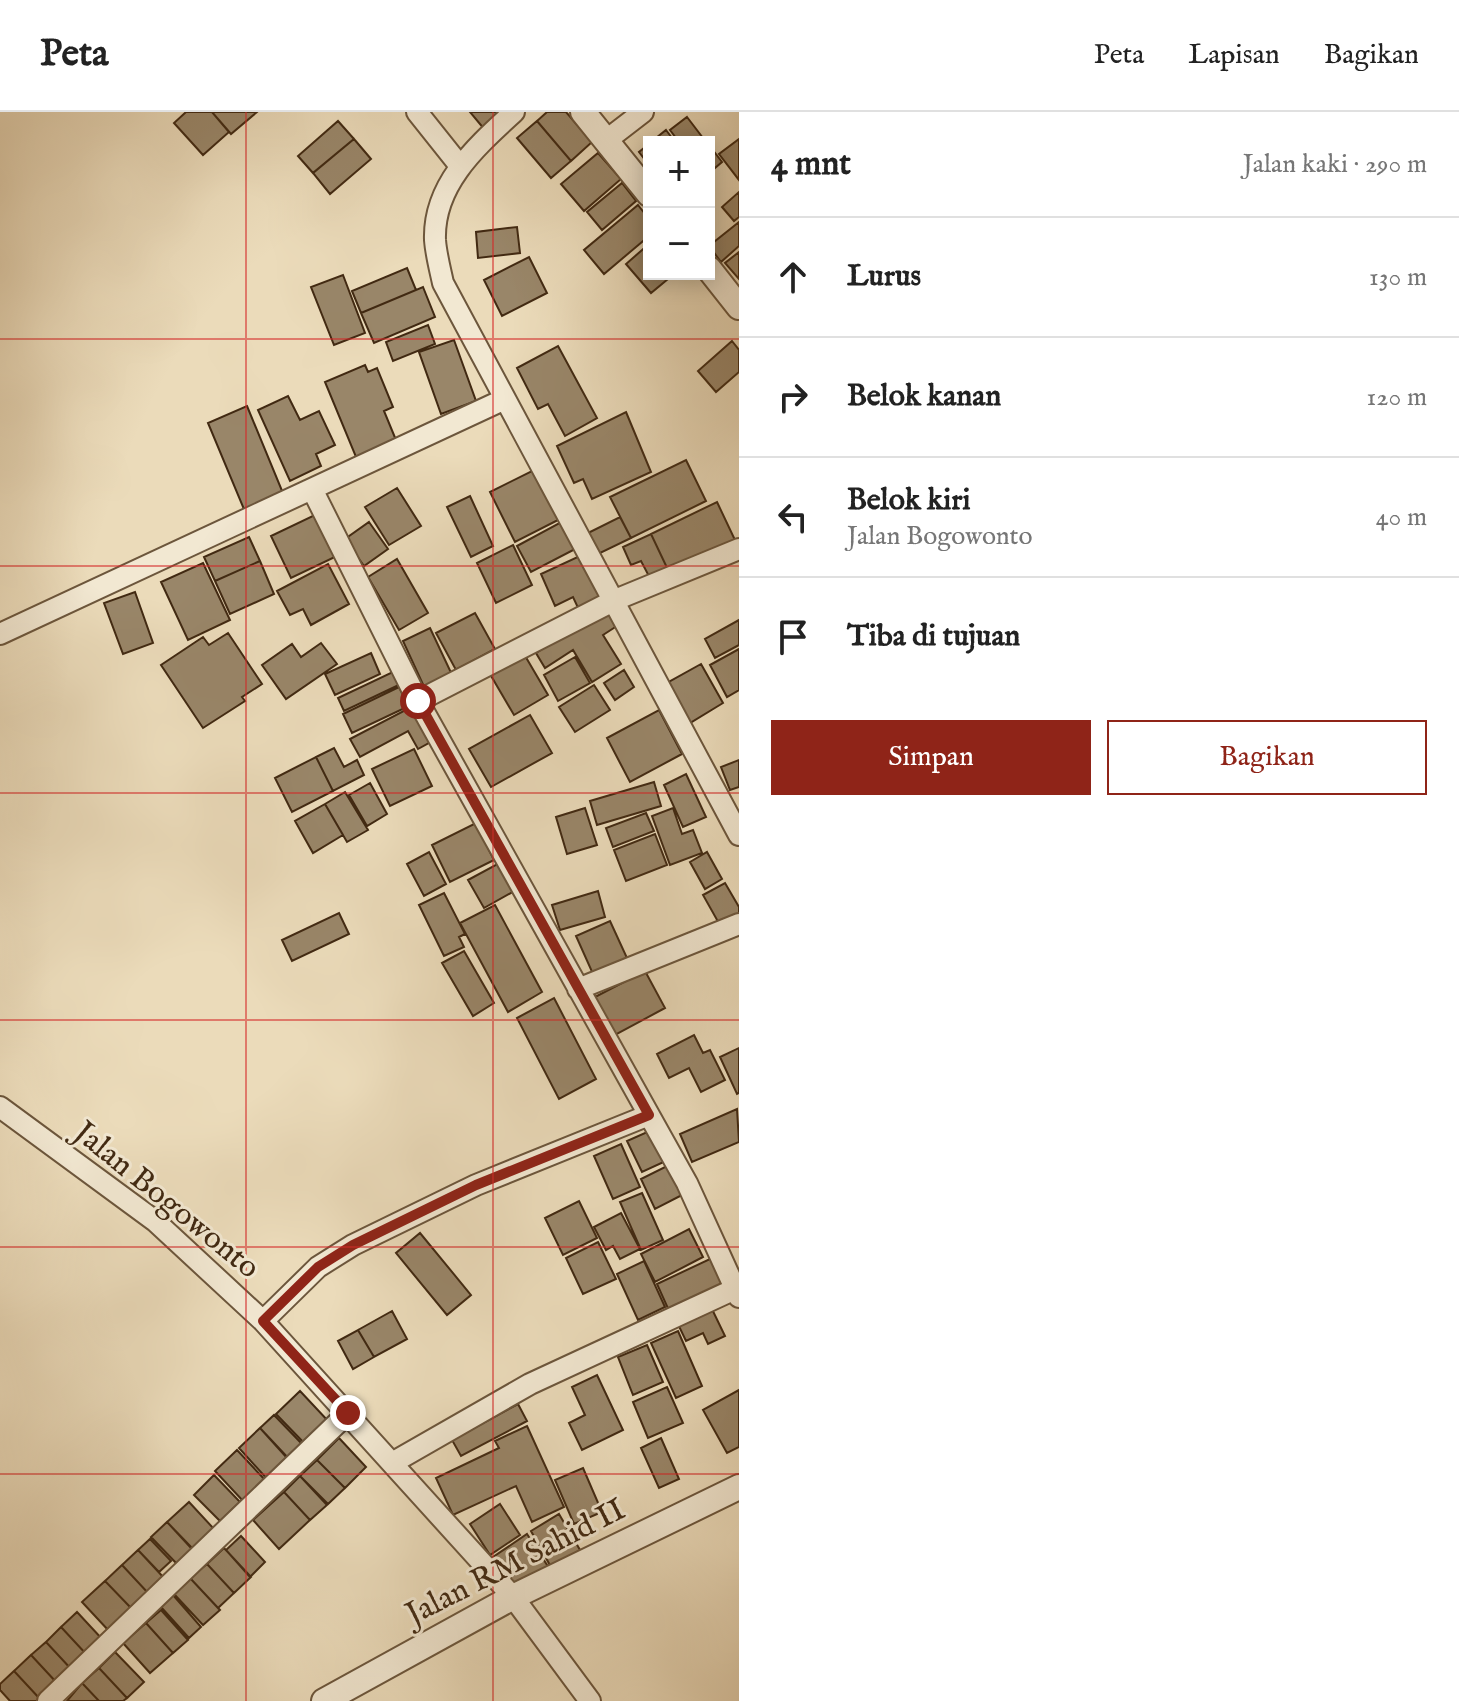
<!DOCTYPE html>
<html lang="id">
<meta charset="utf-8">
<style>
:root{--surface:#fff;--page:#f6f6f6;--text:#222;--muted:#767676;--line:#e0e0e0;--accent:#8f2418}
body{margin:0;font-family:"IM FELL English",serif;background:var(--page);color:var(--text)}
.controls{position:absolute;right:24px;top:24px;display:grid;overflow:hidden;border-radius:0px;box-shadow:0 4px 20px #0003}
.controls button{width:72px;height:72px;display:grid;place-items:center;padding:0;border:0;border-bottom:2px solid var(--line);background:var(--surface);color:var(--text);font:40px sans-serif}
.stop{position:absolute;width:24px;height:24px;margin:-18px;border:6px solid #8f2418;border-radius:50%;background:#fff}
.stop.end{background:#8f2418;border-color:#fff;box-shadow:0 2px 8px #0008}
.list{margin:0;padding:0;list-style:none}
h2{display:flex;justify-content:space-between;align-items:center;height:104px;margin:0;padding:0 32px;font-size:34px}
h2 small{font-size:26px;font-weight:400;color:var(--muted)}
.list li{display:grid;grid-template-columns:52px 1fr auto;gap:24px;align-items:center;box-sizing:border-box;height:120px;padding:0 32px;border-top:2px solid var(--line)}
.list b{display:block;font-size:30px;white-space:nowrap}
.list p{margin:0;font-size:26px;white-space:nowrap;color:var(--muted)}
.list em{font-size:26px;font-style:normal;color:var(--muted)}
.actions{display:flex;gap:16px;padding:24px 32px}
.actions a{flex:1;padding:18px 0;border:2px solid var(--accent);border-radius:0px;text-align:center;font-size:28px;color:var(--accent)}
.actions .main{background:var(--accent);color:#fff}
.icon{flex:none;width:44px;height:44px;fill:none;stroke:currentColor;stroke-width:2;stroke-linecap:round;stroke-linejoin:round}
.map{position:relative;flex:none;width:739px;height:1589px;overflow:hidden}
header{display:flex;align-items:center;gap:48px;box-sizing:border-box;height:112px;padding:0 40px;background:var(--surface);border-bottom:2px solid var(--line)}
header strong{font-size:38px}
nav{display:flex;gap:44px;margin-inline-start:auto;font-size:28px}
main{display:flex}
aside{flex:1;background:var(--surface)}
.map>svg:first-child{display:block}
.building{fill:#998669;stroke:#412912;stroke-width:2}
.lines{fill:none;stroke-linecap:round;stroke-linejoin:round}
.minor-casing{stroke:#6c563c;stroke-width:24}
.tertiary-casing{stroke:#6c563c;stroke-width:28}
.minor{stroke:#f2e8d2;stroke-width:20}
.tertiary{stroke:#f2e8d2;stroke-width:24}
.route{stroke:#8f2418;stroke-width:10}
.grid{fill:none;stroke:#d62828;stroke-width:2;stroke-opacity:0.55}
.labels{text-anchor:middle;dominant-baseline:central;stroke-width:6;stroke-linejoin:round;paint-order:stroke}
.street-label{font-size:32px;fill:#412912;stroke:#f2e8d2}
</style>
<header>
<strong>Peta</strong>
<nav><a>Peta</a><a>Lapisan</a><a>Bagikan</a></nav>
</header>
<main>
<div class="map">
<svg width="739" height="1589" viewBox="0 0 739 1589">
<rect width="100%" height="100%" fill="#ebdbba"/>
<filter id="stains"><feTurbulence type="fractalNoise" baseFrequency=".0025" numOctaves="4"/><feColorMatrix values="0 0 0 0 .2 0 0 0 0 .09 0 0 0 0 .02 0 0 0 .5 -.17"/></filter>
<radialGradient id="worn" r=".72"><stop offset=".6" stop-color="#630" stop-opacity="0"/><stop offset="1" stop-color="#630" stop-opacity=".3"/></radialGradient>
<path class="building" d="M186,0H212L229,20L203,43L174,11Z
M212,0H257L231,22Z
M470,0H507L485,18Z
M547,0H566L592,30L571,49L537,9Z
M687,5L706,30H679L670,18Z
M338,9L354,27L313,61L298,44Z
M537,9L571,49L551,66L517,26Z
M666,18L675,30H651Z
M354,27L371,47L330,82L313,61Z
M739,27V68L719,42Z
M649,32V53L639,40Z
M709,33L722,50L709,61Z
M598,41L621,67L584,99L561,72Z
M622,71L636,89L602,118L587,100Z
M739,80V105L734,109L722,95Z
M638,93L649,107V124L604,162L584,138Z
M739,110V134L721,150L709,134Z
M517,115L520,141L478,146L476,120Z
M649,132V162H674L651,181L626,152Z
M739,140V167L725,151Z
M529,145L547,181L502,204L484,168Z
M407,156L416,178L361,201L352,179Z
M343,163L365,221L334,233L311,175Z
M423,175L435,205L374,231L361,201Z
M428,213L435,232L393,249L386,230Z
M454,228L476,289L441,302L419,240Z
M732,229L739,238V260L716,280L698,259Z
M558,234L597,306L565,324L548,292L538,297L517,256Z
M365,253L368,260L377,256L393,295L384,299L396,328L356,345L325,270Z
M288,284L300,308L319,299L335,333L316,342L321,354L290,369L258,298Z
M247,294L285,386L246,402L208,311Z
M626,300L651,360L592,387L583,367L574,371L557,334Z
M686,348L706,389L631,426L610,385Z
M536,357L560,407L515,430L490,380Z
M397,376L421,414L389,433L365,395Z
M470,384L493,434L471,445L447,395Z
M717,390L735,428L669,460L651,422Z
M319,401L339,443L291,466L271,424Z
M620,405L631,426L596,443L586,422Z
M565,408L579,435L531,460L517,434Z
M369,410L388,437L364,454L345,427Z
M651,422L669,460L651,468L641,449L631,453L623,435Z
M249,425L260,449L215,469L204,445Z
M513,433L532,473L496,491L477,451Z
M584,442L605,488L580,500L573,485L555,494L541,462Z
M397,447L428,501L399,518L368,465Z
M260,449L274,482L230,502L215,469Z
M203,451L230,508L188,528L161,470Z
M328,452L349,492L311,513L303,497L290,503L277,479Z
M135,480L153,531L123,542L104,491Z
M610,495L620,512L603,523L621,552L592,570L573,538L545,556L536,541Z
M475,501L495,537L456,558L436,521Z
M739,508V533L715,546L705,527Z
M430,516L454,567L426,579L403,529Z
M228,521L262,572L242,585L245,589L203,616L161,553L203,525L209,533Z
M321,531L337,552L286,587L262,553L292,532L301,545Z
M739,537V578L727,585L710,553Z
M371,541L380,562L335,583L325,562Z
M524,542L548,583L514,603L490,562Z
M575,545L590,571L558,589L544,563Z
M701,552L723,591L690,611L667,571Z
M397,558L403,571L344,599L338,586Z
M624,558L634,575L615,588L604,571Z
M594,573L610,598L575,620L559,595Z
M399,575L409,594L352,621L343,602Z
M417,592L436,627L418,637L408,619L360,645L350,627Z
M659,598L682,642L630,670L607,626Z
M530,603L552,641L491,675L469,637Z
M334,636L344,655L357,648L364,663L333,679L316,645Z
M414,637L432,674L390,694L372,657Z
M316,645L333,679L292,700L275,666Z
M739,648V675L730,678L721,655Z
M686,662L706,705L683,715L664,673Z
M654,670L661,694L597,713L590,689Z
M370,671L387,702L367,714L349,683Z
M345,680L368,718L347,730L325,692Z
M325,692L343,723L313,741L295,709Z
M585,696L597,733L567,742L556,705Z
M673,696L682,722L693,718L702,741L670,753L652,704Z
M646,701L654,719L613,735L606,716Z
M476,711L494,748L450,770L432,733Z
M655,722L667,753L626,769L614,738Z
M429,740L446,772L424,784L407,752Z
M707,740L722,767L705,777L690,750Z
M503,749L518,777L484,796L468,768Z
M725,771L739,795V805L721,815L703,783Z
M598,779L605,805L560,818L552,793Z
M444,781L465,822L459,825L464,835L444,844L419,793Z
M495,793L542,880L508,900L460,811Z
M339,801L349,822L292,849L282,828Z
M610,809L627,846L593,862L576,824Z
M464,839L494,891L473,904L442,851Z
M645,859L665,896L615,923L595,885Z
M554,886L596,967L559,987L517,906Z
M694,923L703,941L710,938L725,968L701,980L689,956L669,966L657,942Z
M739,936V981L737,982L720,945Z
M737,997L739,1030L692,1050L680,1022Z
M654,1017L668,1048L642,1060L627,1029Z
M621,1032L640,1075L613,1087L594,1044Z
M669,1053L684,1082L655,1097L641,1067Z
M642,1081L663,1128L641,1138L620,1090Z
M579,1089L597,1126L563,1143L545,1106Z
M621,1101L640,1137L620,1147L613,1134L606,1138L594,1115Z
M689,1117L703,1145L655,1170L641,1142Z
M420,1121L471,1183L447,1203L396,1141Z
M598,1130L616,1167L583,1182L566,1146Z
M712,1146L725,1175L670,1201L657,1172Z
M644,1149L665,1195L638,1208L617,1162Z
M710,1193L725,1224L708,1232L703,1221L686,1229L676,1208Z
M392,1199L407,1227L374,1245L358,1218Z
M358,1218L374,1245L353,1257L338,1229Z
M678,1219L702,1274L676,1286L651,1231Z
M647,1233L663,1270L633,1283L618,1245Z
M597,1263L623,1318L582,1338L569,1311L585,1303L572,1275Z
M667,1275L683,1311L648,1326L633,1290Z
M739,1278V1335L727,1341L703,1298Z
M300,1279L330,1311L307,1334L276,1302Z
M518,1292L527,1309L461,1344L452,1328Z
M274,1303L303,1333L288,1347L260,1316Z
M527,1314L564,1395L532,1410L516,1374L453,1403L436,1366L499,1336L495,1329Z
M260,1316L291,1349L269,1369L239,1336Z
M339,1326L366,1355L345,1376L317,1348Z
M661,1326L679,1367L659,1376L641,1336Z
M237,1338L266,1369L244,1390L215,1359Z
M317,1348L345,1376L328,1392L300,1364Z
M583,1356L602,1400L574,1412L555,1368Z
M214,1363L240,1390L220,1409L194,1383Z
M300,1364L327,1393L310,1408L284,1380Z
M284,1380L310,1408L279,1437L253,1408Z
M189,1390L214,1417L192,1437L167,1410Z
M500,1392L520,1423L490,1443L470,1412Z
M559,1402L580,1438L551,1455L531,1419Z
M167,1410L194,1438L178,1453L151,1425Z
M527,1422L549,1456L512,1480L490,1447Z
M241,1424L265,1450L250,1465L226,1438Z
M150,1427L171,1449L159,1460L138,1438Z
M224,1436L251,1465L234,1481L207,1452Z
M138,1438L165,1467L149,1482L122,1453Z
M207,1452L234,1481L218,1496L190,1466Z
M122,1453L149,1482L132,1497L105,1469Z
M190,1466L220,1498L203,1513L174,1482Z
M105,1469L132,1497L109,1519L82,1490Z
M173,1483L201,1515L189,1526L161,1495Z
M161,1498L188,1528L173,1541L146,1511Z
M77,1500L103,1528L87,1543L61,1515Z
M146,1511L173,1541L150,1561L123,1531Z
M61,1515L87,1543L72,1558L46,1530Z
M46,1530L72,1558L57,1571L31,1543Z
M115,1540L144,1570L127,1586L99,1556Z
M31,1543L57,1571L40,1587L14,1559Z
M99,1556L127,1586L123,1589H99L82,1571Z
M14,1559L40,1587L38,1589H10L0,1578V1572Z
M82,1571L99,1589H67Z"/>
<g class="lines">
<defs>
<path id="minor" d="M417,0L460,54
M514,0C477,34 433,72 435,128C436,142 440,157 443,171L739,723
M608,27L643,0
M313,379L418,589L687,1071L739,1185
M0,522L505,287
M418,589L615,488L739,437
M578,877L739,812
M0,995L155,1109L263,1209L513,1485L590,1589
M263,1209L318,1155L353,1133L476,1073L649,1003
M392,1351L530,1272L735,1177
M48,1589L348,1301"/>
<path id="tertiary" d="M583,0L649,82
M709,157L739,195
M324,1589L513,1485L739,1375"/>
</defs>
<use href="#minor" class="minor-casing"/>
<use href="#tertiary" class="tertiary-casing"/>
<use href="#minor" class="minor"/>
<use href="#tertiary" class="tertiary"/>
</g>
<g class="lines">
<path class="route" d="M348,1301L263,1209L318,1155L353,1133L476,1073L649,1003L418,589"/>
</g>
<path class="grid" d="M246,0V1589M493,0V1589M0,227H739M0,454H739M0,681H739M0,908H739M0,1135H739M0,1362H739"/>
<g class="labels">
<g class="street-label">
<text transform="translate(166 1089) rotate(39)">Jalan Bogowonto</text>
<text transform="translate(516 1451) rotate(-27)">Jalan RM Sahid II</text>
</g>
</g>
<rect width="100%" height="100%" filter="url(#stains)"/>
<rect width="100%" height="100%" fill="url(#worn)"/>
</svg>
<div class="controls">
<button>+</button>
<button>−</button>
</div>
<div class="stop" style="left:418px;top:589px"></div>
<div class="stop end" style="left:348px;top:1301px"></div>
</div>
<aside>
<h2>4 mnt<small>Jalan kaki · 290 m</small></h2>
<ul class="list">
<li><svg class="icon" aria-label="ahead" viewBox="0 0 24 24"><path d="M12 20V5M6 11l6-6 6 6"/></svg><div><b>Lurus</b></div><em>130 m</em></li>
<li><svg class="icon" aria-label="right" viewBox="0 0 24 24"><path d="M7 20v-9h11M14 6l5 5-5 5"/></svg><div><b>Belok kanan</b></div><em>120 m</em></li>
<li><svg class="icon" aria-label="left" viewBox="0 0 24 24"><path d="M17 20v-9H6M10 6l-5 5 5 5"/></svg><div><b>Belok kiri</b><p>Jalan Bogowonto</p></div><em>40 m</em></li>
<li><svg class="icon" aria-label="arrive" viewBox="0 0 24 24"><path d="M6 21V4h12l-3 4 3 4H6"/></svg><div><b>Tiba di tujuan</b></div></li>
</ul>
<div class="actions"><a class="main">Simpan</a><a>Bagikan</a></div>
</aside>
</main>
